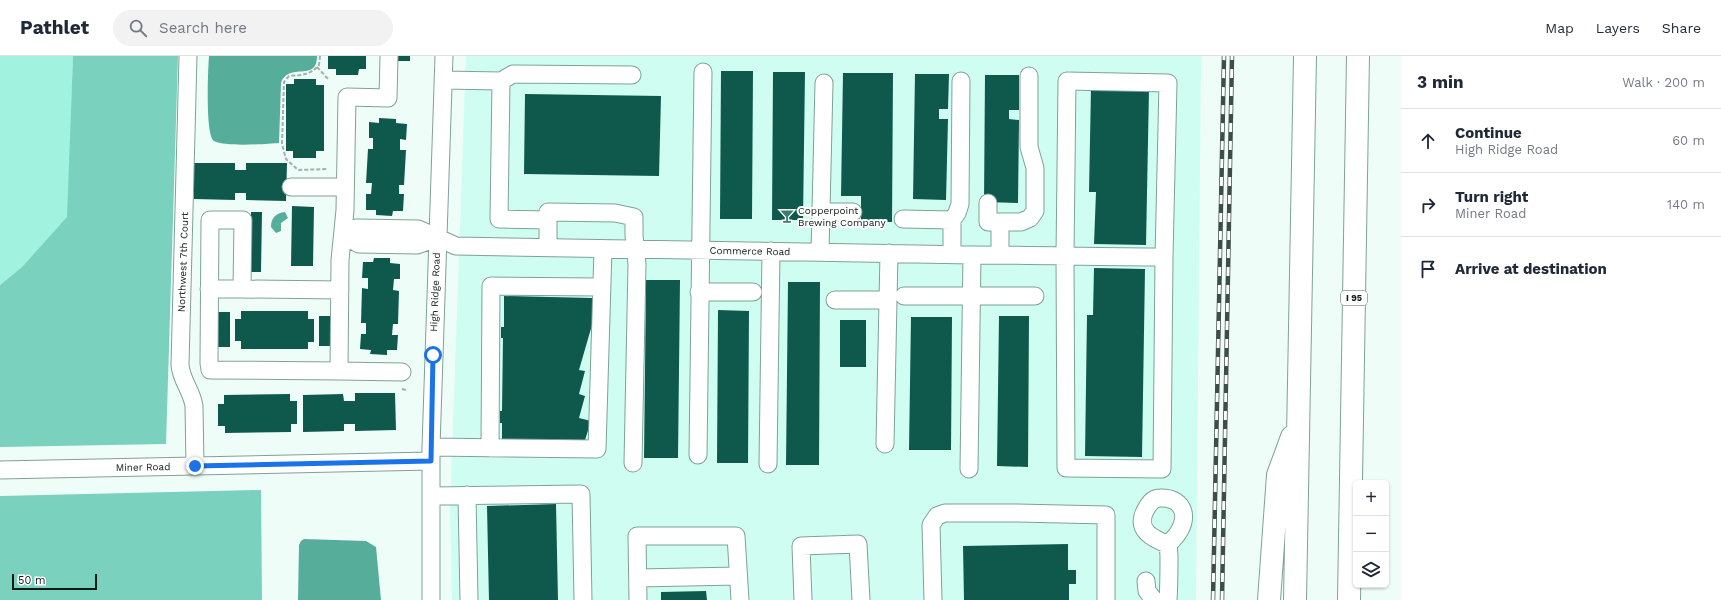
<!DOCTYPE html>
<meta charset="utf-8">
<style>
:root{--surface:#fff;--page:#f2f2f3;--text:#1f2937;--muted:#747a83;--line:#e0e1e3}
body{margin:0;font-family:"Work Sans",sans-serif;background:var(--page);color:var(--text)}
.controls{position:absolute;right:12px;bottom:12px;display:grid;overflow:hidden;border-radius:6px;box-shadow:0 1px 3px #0004}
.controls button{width:36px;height:36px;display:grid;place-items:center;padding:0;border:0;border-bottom:1px solid var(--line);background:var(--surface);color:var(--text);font:20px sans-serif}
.scale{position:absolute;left:12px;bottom:10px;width:85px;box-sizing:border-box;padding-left:4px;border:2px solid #0d1b17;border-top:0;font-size:11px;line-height:14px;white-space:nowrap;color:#0d1b17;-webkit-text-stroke:3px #fff;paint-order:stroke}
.stop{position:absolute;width:12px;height:12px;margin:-9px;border:3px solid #1a73e8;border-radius:50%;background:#fff}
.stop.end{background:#1a73e8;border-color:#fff;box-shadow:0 1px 4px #0008}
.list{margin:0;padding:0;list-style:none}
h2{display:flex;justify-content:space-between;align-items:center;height:52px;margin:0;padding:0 16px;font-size:17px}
h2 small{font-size:13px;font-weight:400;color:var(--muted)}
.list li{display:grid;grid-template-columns:26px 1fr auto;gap:12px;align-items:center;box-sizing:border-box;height:64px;padding:0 16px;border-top:1px solid var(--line)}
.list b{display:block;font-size:15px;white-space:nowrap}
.list p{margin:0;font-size:13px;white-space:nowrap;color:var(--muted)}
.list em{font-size:13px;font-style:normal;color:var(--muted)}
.icon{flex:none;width:22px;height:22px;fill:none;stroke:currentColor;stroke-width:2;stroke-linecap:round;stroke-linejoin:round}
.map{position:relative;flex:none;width:1401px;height:544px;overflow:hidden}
header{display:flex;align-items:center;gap:24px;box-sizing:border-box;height:56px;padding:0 20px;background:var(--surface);border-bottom:1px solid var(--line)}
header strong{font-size:19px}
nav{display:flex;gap:22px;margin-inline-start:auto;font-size:14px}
.search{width:280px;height:36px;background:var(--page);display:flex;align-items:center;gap:10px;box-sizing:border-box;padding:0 14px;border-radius:22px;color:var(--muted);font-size:15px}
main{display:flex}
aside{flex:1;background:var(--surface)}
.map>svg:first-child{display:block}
.built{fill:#cffdf1}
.green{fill:#a1f3df}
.forest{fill:#7ad1bd}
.water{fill:#56ad9a}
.building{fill:#0f594c}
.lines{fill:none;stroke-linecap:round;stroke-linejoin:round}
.minor-casing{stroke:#7fa198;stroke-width:19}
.highway-casing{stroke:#7fa198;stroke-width:24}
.path{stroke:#a2b0ac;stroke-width:2;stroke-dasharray:4 2;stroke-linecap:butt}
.minor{stroke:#fff;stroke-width:17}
.highway{stroke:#fff;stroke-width:22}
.rail-casing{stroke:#3f4d49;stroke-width:4.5}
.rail{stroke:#fff;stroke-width:3;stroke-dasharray:9;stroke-linecap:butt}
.route{stroke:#1a73e8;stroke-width:5}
.labels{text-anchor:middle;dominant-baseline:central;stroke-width:4;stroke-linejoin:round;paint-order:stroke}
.shield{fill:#fff;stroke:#565f5d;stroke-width:1}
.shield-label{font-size:9px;font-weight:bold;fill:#0d1b17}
.poi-label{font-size:10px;fill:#0d1b17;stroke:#fff;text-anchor:start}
.street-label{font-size:10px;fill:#0d1b17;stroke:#fff}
</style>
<header>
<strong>Pathlet</strong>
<div class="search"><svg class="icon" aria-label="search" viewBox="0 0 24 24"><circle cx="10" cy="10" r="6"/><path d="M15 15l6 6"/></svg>Search here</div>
<nav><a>Map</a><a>Layers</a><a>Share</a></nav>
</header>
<main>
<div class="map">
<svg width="1401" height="544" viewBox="0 0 1401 544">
<rect width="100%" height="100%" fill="#effdf9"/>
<path class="built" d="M466,0H1201L1196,544H452L450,454Z"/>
<path class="green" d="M0,0H73L68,161L22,211L0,229Z"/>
<path class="forest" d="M73,0H178L166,388L0,391V229L22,211L67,161Z
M261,434L262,544H0V440Z"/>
<path class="water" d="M209,0H317C317,27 289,5 281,27L279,87C266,88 225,91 214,85C205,80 208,13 209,0Z
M285,156L288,162L281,167V175L276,177L271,171C271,162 276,157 285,156Z
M304,483L366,485L376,491L381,544H298L299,489L301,485Z"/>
<path class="building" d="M328,0H366V13H359L358,19H336V13H328Z
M398,0H410V5H398Z
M721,15H753L752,163H720Z
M773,16H805L803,164H772Z
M843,17H893L892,166H861V140H841Z
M915,18H949L948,53H939V63H948L946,144L913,143Z
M985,19H1019V54H1009V63L1019,64L1018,147L984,146Z
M294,23H316V29H324V95H316V102H293V95H286V28H294Z
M1091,32L1149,33L1146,189L1094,188L1096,136H1089Z
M525,38L661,40L659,120L524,118Z
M379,62L396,63V67L407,68L406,84L400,83V94H406L404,129H399V138H404L403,155H393L392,160L376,159V154H366V138H371L372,127H366L368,93H373V82H369V66L379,67Z
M194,107H235V114H246V107H287L286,145L246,144V137H235V144L194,143Z
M292,150L314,151L313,210H291Z
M251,156H262L261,216H250Z
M374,202H390V207L400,208V223H394L393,234L399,235L398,268H393L392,279H398L397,294H387V299L370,298L371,294L360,293L361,278H366V267H361L362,232L368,233V222H362L363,206H373Z
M1094,212L1145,213L1142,401L1085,400L1087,259H1093Z
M646,224H680L678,402H644Z
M788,226H820L819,409H786Z
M504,240L592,242V269L579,314L585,315L579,338L585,340L579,362L591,365L585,384L502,383V367H500V355H502L503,282H501V271H504Z
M718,254L749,255L748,407H717Z
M241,255H308V263H314V286H308V293H241V285H235V263H241Z
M216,256H230V291H216Z
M319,260H332V290H319Z
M999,260H1029L1028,411L997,410Z
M911,261H952L951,394H909Z
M840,264H866V311H840Z
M355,337H395L396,374L355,375V368H344V375L303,376V339L343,338L344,345H355Z
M290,338V345H297V368H291V376L225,377V370H218V348H224V339Z
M556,448L558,544H489L487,450Z
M1068,488V514H1076V528H1069V544H964L963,490Z
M706,535L707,544H661V536Z"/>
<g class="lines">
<defs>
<path id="minor" d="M188,0L180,309C181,324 192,335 194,350L195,410
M443,24L501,25L499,163L548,164
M501,25L513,18L632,19
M291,131H345
M988,147V166H1021L1030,162L1035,155V112L1029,91V20
M820,156H853
M903,163L952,164
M1000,166V199
M343,179L356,172L418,173L456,190L972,199C1036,199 1100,201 1164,201L1162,413L1066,412L1065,200L1067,25L1168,27L1164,201
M343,179L359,188L417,189L437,182
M548,191V156L615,157L634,161V179L637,208L633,407
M820,196L824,27
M952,198V164L957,157L960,148L961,25
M209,233H242L243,164H210L209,307L210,314L339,315L340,204L345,154L347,41L388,42L389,0
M242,233L340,234
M699,236H753
M904,240H1035
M835,244H888
M339,315L402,316
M885,388L889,197
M431,391L597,393L603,193
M490,392L491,230L602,231
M698,399L703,16
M768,408L771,195
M969,413L972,199
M0,414L431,405
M467,439L469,544
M431,440L581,438L583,544
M638,522L738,520
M1146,525L1147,535L1154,544
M431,544V391L444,0
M638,544L637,480H736L740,544
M803,544L801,490L858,488L861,544
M933,544L931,469L937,460L945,457H1017L1106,459V544
M1168,544C1169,530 1169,515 1169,501C1169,498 1168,492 1169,489C1170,485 1176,481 1178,477C1190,459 1182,441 1160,442C1152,442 1148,449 1145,455C1135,475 1154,483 1169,489"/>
<path id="highway" d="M1269,544L1278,419L1292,381
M1295,544L1305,0
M1349,544L1358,0"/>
</defs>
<use href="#minor" class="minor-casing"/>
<use href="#highway" class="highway-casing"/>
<path class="path" d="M320,0L319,9C310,19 303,19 289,20L284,26L282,88L286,103L298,114L328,113
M317,11L329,24
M402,333L406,334"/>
<use href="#minor" class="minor"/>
<use href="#highway" class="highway"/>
<defs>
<path id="rail" d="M1213,544L1224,0
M1222,544L1232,0"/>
</defs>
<use href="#rail" class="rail-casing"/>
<use href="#rail" class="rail"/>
</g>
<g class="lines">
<path class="route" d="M195,410L431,405L433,299"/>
</g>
<defs>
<symbol id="bar-bare" viewBox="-9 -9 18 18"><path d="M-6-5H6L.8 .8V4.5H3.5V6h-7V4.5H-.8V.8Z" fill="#3b7e70" stroke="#fff" stroke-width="2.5" paint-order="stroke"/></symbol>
</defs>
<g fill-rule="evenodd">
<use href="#bar-bare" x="777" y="150" width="20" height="20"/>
</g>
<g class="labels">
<rect class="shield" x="1341" y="235" width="26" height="14" rx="3"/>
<g class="shield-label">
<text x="1354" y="242">I 95</text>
</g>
<g class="poi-label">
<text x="798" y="154">Copperpoint<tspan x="798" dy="12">Brewing Company</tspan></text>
</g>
<g class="street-label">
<text transform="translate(750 195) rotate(1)">Commerce Road</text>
<text transform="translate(183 206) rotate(-88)">Northwest 7th Court</text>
<text transform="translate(435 236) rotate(-88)">High Ridge Road</text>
<text transform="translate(143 411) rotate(-1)">Miner Road</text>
</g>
</g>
</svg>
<div class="controls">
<button>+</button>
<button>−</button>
<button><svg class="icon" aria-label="layers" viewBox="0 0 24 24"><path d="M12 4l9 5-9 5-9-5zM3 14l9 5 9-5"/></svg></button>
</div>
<div class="scale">50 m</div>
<div class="stop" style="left:433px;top:299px"></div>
<div class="stop end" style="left:195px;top:410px"></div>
</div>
<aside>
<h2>3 min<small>Walk · 200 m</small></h2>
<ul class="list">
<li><svg class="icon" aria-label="ahead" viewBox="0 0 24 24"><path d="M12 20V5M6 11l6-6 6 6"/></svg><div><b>Continue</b><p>High Ridge Road</p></div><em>60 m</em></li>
<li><svg class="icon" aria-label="right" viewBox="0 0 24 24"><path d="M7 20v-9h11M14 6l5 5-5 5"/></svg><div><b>Turn right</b><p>Miner Road</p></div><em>140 m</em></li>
<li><svg class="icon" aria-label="arrive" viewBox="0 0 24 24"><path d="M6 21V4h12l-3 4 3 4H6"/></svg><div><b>Arrive at destination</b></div></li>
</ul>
</aside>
</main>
